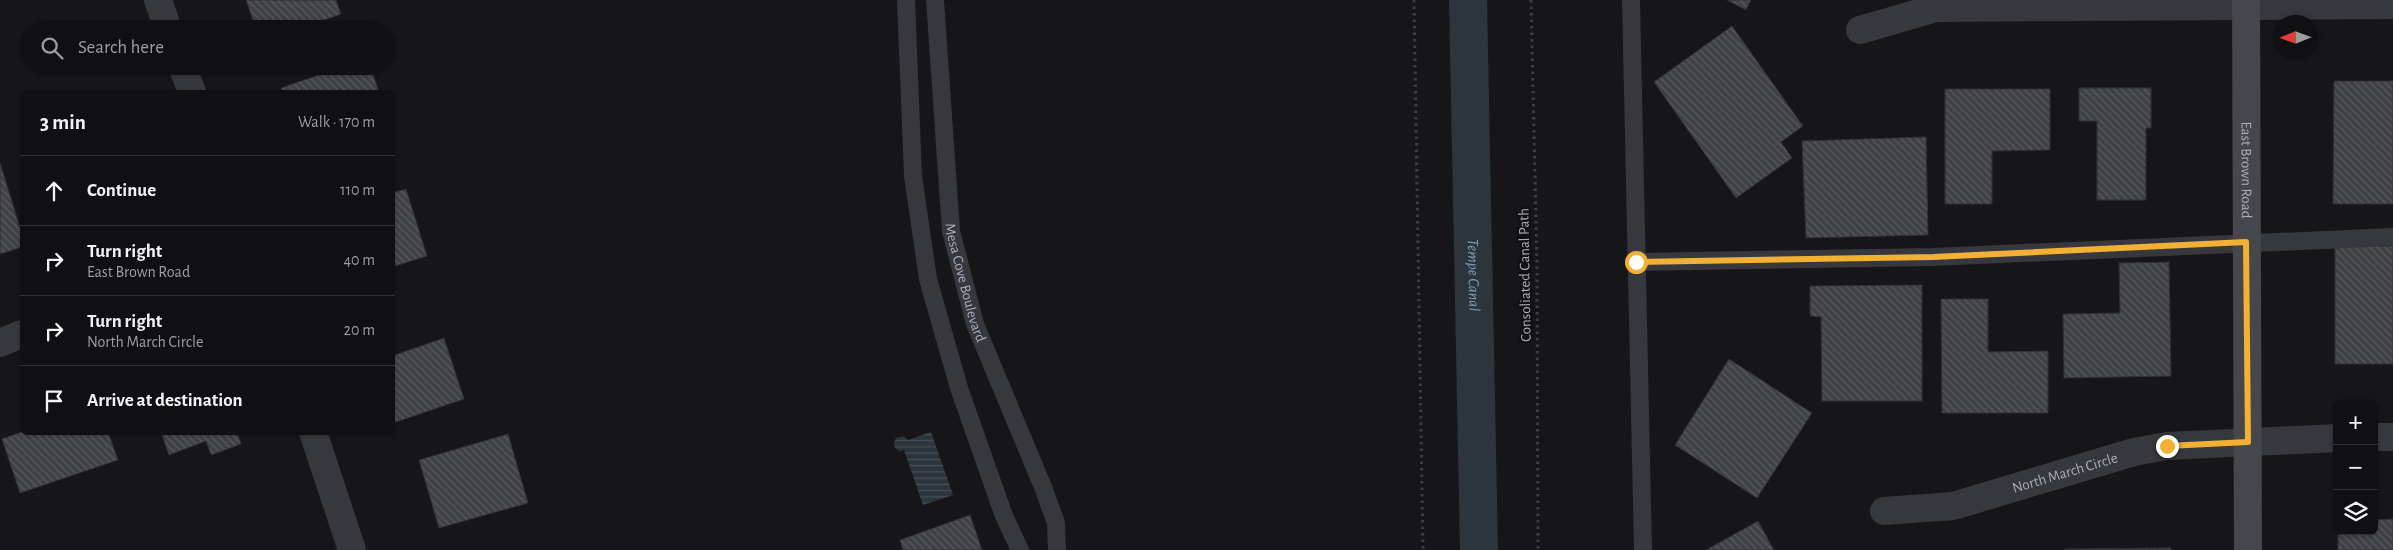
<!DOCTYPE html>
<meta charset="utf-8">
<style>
:root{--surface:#101012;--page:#1e1e20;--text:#f1f3f6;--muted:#9c9d9f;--line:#303032}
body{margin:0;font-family:"Alegreya Sans",sans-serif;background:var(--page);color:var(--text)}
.controls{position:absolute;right:15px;bottom:15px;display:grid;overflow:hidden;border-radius:8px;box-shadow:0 1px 4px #0004}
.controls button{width:45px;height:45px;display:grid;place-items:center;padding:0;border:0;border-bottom:1px solid var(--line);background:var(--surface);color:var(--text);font:25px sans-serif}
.compass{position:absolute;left:2273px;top:15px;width:45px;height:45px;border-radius:50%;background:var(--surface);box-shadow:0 1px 4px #0004;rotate:269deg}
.stop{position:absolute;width:15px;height:15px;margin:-11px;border:4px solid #f2b134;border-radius:50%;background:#fff}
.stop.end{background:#f2b134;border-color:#fff;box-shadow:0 1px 5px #0008}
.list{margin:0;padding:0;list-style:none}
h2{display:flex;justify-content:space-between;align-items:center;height:65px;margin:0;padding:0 20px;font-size:21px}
h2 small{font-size:16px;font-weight:400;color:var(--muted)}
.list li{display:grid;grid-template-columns:32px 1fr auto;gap:15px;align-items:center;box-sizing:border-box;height:70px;padding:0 20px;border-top:1px solid var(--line)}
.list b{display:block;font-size:19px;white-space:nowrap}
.list p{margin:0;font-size:16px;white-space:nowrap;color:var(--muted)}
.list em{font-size:16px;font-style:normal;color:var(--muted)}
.icon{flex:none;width:28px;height:28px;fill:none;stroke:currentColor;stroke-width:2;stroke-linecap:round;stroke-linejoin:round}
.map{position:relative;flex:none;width:2393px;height:550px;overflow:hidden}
.search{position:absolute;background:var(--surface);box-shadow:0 1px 4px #0004;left:20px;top:20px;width:375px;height:55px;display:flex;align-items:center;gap:12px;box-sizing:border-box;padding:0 18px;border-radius:28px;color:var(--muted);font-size:19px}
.panel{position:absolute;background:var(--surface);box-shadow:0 1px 4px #0004;left:20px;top:90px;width:375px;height:345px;border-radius:8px}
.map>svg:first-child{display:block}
.water{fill:url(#water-rules)}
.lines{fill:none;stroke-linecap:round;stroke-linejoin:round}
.canal{stroke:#2c353c;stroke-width:38}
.building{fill:url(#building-back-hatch);stroke:#303034}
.path{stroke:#3d3f44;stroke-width:3;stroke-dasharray:2.5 4;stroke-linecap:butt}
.lane{stroke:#37383d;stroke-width:18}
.street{stroke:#37383d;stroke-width:28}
.secondary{stroke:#45474d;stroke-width:28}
.route{stroke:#f2b134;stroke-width:6}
.labels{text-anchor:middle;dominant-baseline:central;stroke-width:5;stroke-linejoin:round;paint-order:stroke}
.street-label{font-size:15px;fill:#a8adb8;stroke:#111113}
.water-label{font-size:16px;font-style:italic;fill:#7f9bb3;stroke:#111113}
</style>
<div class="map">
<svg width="2393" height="550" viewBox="0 0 2393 550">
<defs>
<pattern id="water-rules" width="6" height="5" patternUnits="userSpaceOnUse" patternTransform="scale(1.25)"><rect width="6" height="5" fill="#2c353c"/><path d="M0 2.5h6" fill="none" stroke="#485056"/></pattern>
<pattern id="building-back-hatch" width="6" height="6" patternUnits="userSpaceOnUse" patternTransform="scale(1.25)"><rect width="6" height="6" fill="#404145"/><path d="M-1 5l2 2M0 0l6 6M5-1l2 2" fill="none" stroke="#595a5e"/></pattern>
</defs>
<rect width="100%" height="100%" fill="#161618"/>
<path class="water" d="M931,432L953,495L923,505L904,450L900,451L895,448L894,443L896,438L904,436L908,440Z"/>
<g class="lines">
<path class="canal" id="s1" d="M1468,0L1479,550"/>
</g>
<path class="building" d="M246,0H336L341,14L300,29H256Z
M1727,0H1751L1746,10Z
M1732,26L1803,126L1781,142L1792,158L1736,198L1654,82Z
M345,66H370L379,92H282L281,88Z
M2334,81H2393V204H2333Z
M2079,88H2151V128H2146V200H2097V121H2079Z
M1945,89H2050V150L1992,151V204H1945Z
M1926,137L1928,235L1806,238L1802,141Z
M0,163L22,234V247L0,254Z
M406,189L427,256L392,267V193Z
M2335,246H2393V364H2335Z
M2169,262L2171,376L2064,378L2063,314L2120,313L2119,263Z
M1922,285V401H1822L1821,317L1810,316V286Z
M1941,299H1988V352L2048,351V413H1942Z
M444,338L464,399L393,423L392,356Z
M1729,359L1812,413L1757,498L1675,445Z
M22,432H108L118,460L20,493L2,439Z
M161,432H237L241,444L211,455L206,441L169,455Z
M508,434L528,503L439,528L419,460Z
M970,515L982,550H903L900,540Z
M2393,519V550H2338V531H2374V520Z
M1758,521L1774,550H1706Z
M2171,548V550H2065V549Z"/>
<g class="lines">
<path class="path" d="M1414,0L1423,550
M1531,0L1537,266L1538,550"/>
<g class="lane">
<path d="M906,0L913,176L928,279L959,388L1004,516L1020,550"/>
<path id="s2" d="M935,0L951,231L975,324L1043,487L1056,523L1057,550"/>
<path d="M1631,0L1643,550"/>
<path d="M1636,262L1933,257L2393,237"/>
</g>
<g class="street">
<path d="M158,0L168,29"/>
<path d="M1860,30L1936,8L2393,5"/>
<path d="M182,66L192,92"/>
<path d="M0,343L22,334"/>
<path d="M313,432L352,550"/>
<path d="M2374,437H2393"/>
<path id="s3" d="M1884,511L1953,506L2134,452L2167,446L2337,438"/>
</g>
<path class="secondary" id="s4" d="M2246,0L2248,550"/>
</g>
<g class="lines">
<path class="route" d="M1636,262L1933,257L2246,242L2248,442L2167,446"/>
</g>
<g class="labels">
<g class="street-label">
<text stroke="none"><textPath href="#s4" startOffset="170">East Brown Road</textPath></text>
<text transform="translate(1525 275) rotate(-91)">Consoliated Canal Path</text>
<text stroke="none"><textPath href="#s2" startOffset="285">Mesa Cove Boulevard</textPath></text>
<text stroke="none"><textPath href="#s3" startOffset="186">North March Circle</textPath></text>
</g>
<g class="water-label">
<text stroke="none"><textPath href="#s1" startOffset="275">Tempe Canal</textPath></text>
</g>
</g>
</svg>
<div class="controls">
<button>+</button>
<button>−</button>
<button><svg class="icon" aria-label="layers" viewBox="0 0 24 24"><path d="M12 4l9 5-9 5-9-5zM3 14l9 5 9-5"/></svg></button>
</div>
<svg class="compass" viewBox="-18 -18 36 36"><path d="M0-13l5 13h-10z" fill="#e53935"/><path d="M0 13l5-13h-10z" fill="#9c9d9f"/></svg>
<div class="stop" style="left:1636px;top:262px"></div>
<div class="stop end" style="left:2167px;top:446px"></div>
<div class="search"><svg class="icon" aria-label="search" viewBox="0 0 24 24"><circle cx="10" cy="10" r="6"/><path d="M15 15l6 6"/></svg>Search here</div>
<section class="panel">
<h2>3 min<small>Walk · 170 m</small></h2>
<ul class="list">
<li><svg class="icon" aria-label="ahead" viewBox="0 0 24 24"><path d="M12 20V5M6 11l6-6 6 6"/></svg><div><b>Continue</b></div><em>110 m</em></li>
<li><svg class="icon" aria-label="right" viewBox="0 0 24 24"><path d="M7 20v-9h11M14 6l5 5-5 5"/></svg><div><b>Turn right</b><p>East Brown Road</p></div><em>40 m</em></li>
<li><svg class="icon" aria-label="right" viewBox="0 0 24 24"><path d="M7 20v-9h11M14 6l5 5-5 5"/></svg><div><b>Turn right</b><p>North March Circle</p></div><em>20 m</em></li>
<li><svg class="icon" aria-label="arrive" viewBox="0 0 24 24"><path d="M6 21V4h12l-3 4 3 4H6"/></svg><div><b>Arrive at destination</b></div></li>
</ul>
</section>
</div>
